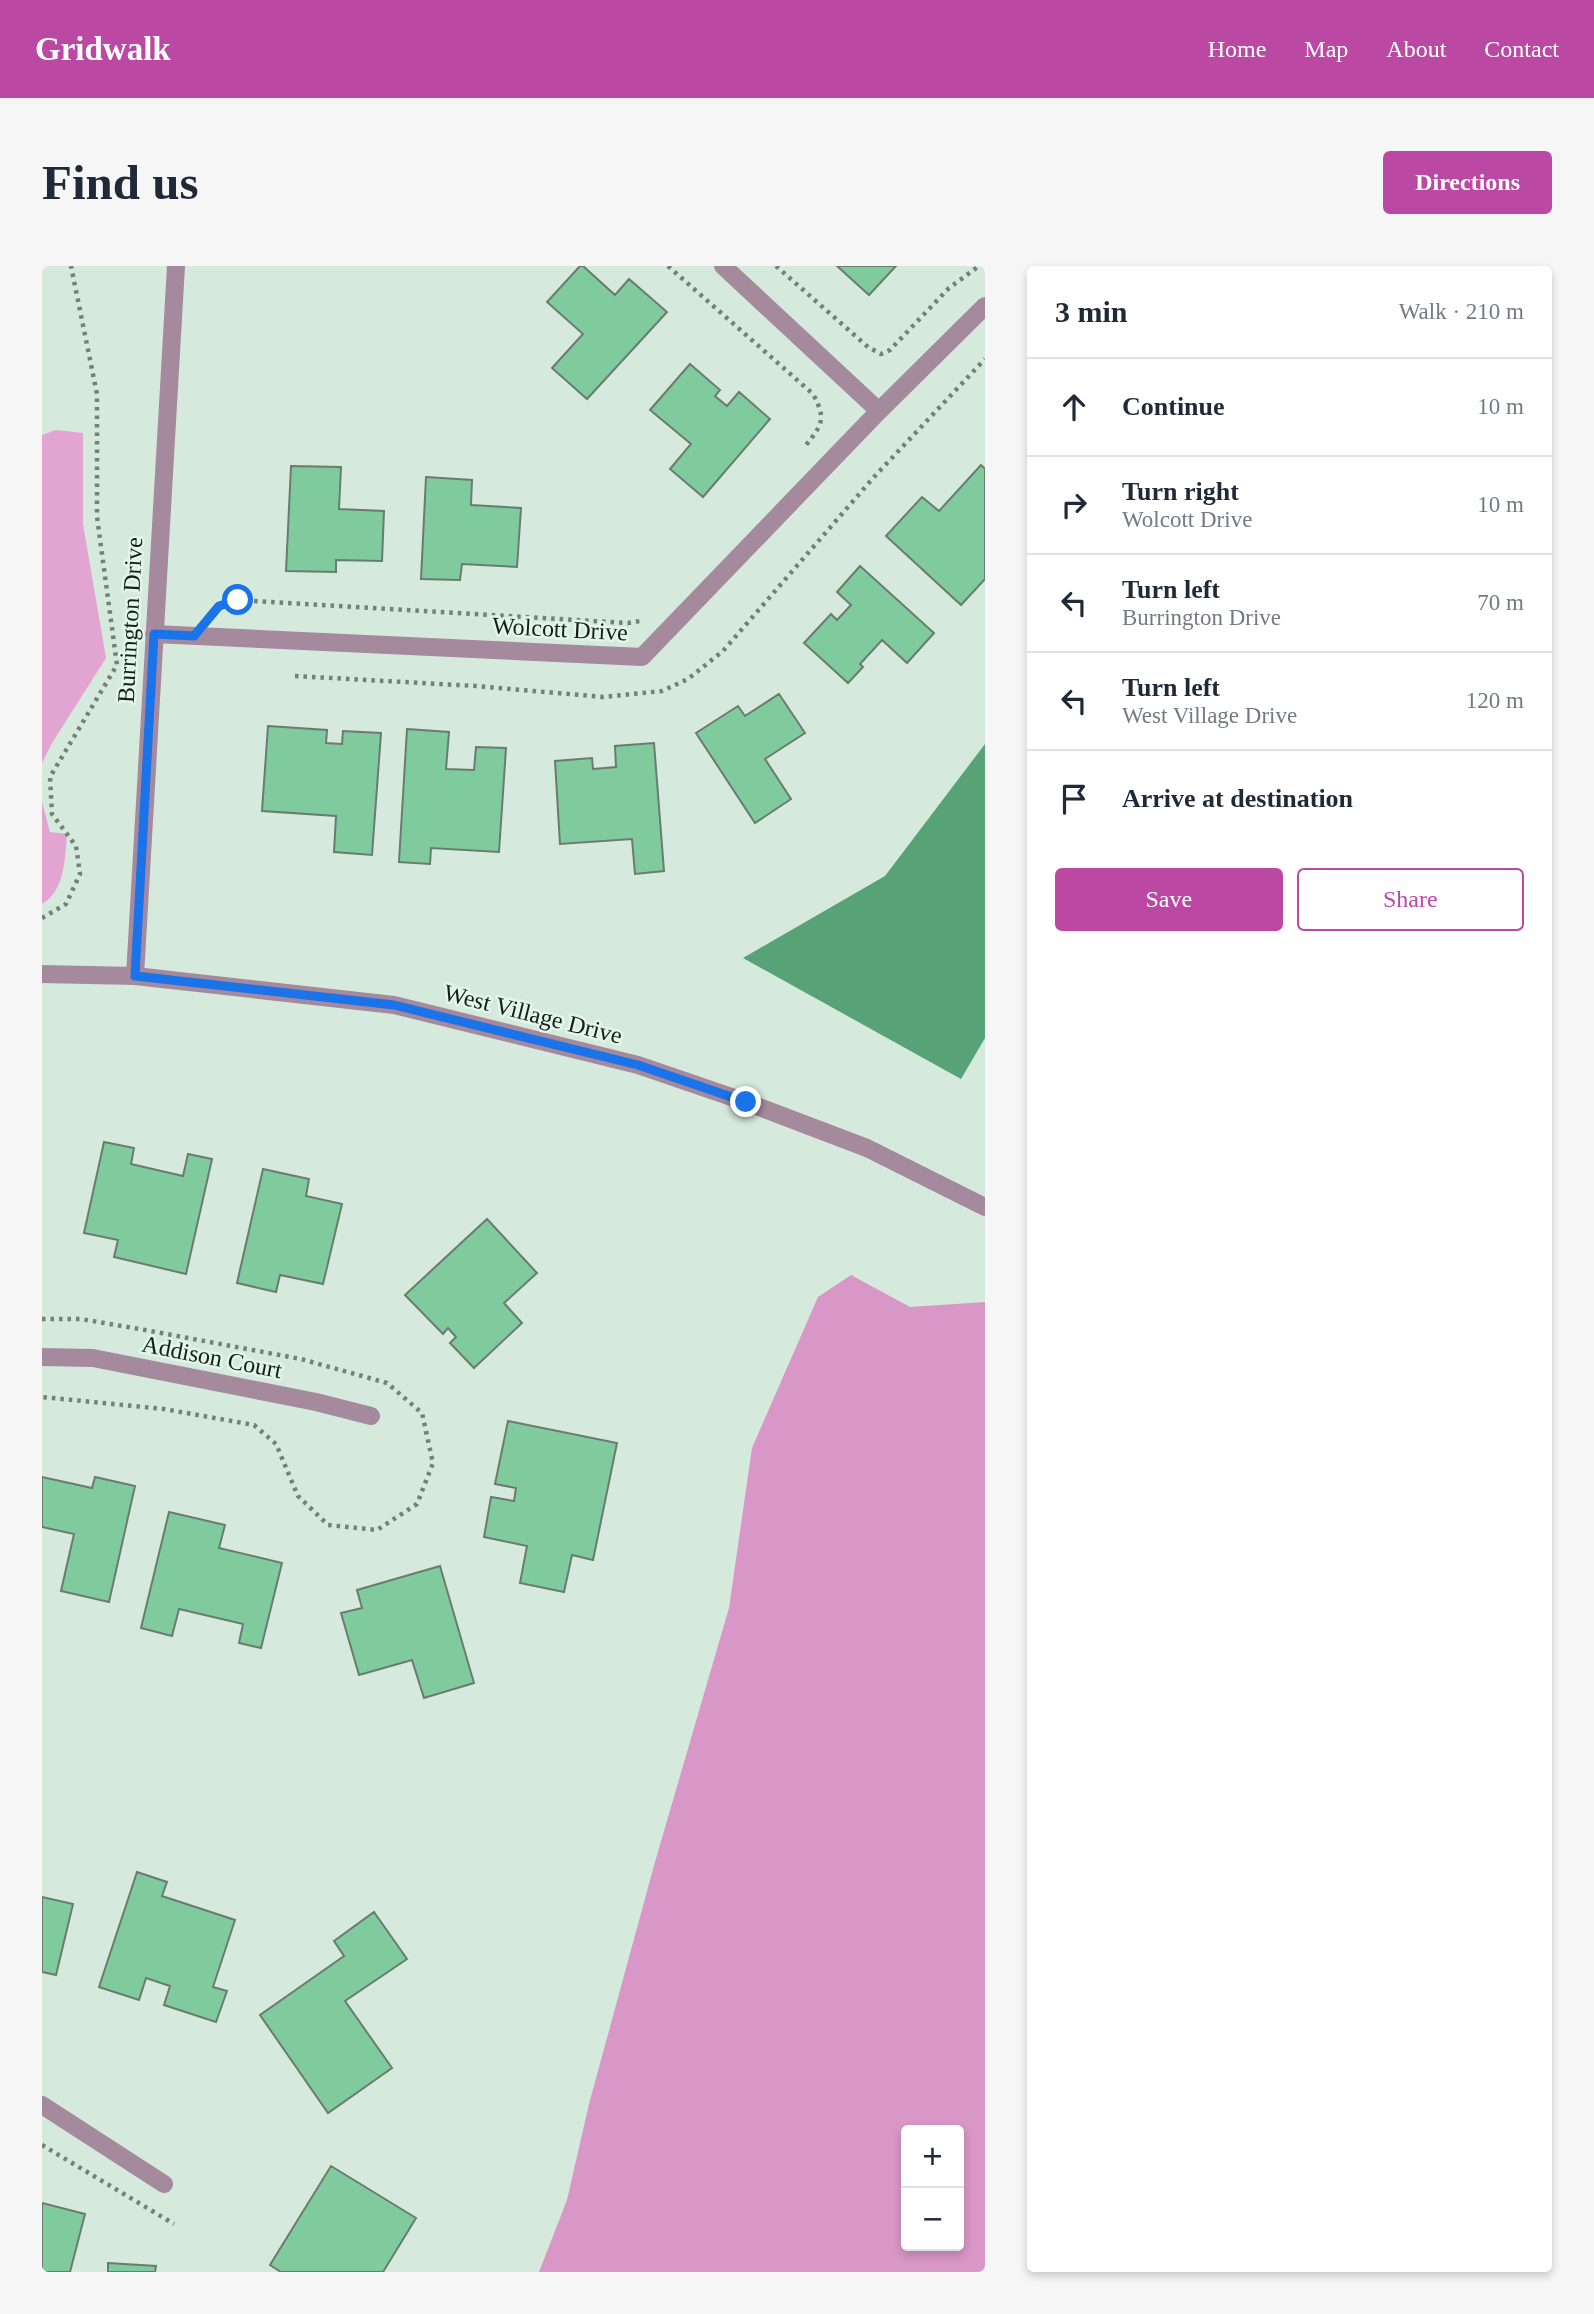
<!DOCTYPE html>
<meta charset="utf-8">
<style>
:root{--surface:#fff;--page:#f6f6f7;--text:#1f2937;--muted:#747a83;--line:#e0e1e3;--accent:#bb49a4}
body{margin:0;font-family:Georgia,serif;background:var(--page);color:var(--text)}
.controls{position:absolute;right:21px;bottom:21px;display:grid;overflow:hidden;border-radius:7px;box-shadow:0 4px 10px #0003}
.controls button{width:63px;height:63px;display:grid;place-items:center;padding:0;border:0;border-bottom:2px solid var(--line);background:var(--surface);color:var(--text);font:35px sans-serif}
.stop{position:absolute;width:21px;height:21px;margin:-16px;border:5px solid #1a73e8;border-radius:50%;background:#fff}
.stop.end{background:#1a73e8;border-color:#fff;box-shadow:0 2px 7px #0008}
.list{margin:0;padding:0;list-style:none}
h2{display:flex;justify-content:space-between;align-items:center;height:91px;margin:0;padding:0 28px;font-size:30px}
h2 small{font-size:23px;font-weight:400;color:var(--muted)}
.list li{display:grid;grid-template-columns:46px 1fr auto;gap:21px;align-items:center;box-sizing:border-box;height:98px;padding:0 28px;border-top:2px solid var(--line)}
.list b{display:block;font-size:26px;white-space:nowrap}
.list p{margin:0;font-size:23px;white-space:nowrap;color:var(--muted)}
.list em{font-size:23px;font-style:normal;color:var(--muted)}
.actions{display:flex;gap:14px;padding:21px 28px}
.actions a{flex:1;padding:16px 0;border:2px solid var(--accent);border-radius:7px;text-align:center;font-size:24px;color:var(--accent)}
.actions .main{background:var(--accent);color:#fff}
.icon{flex:none;width:38px;height:38px;fill:none;stroke:currentColor;stroke-width:2;stroke-linecap:round;stroke-linejoin:round}
.map{position:relative;flex:none;width:943px;height:2006px;overflow:hidden;border-radius:7px}
header{display:flex;align-items:center;gap:42px;box-sizing:border-box;height:98px;padding:0 35px;background:var(--accent);color:#fff}
header strong{font-size:33px}
nav{display:flex;gap:38px;margin-inline-start:auto;font-size:24px}
.intro{display:flex;align-items:center;justify-content:space-between;box-sizing:border-box;height:168px;padding:0 42px}
h1{margin:0;font-size:49px}
.button{padding:18px 32px;border-radius:7px;background:var(--accent);color:#fff;font-size:24px;font-weight:700}
main{display:flex;gap:42px;padding:0 42px}
aside{flex:1;background:var(--surface);border-radius:7px;box-shadow:0 4px 10px #0003}
.map>svg:first-child{display:block}
.green{fill:#e2a4d1}
.forest{fill:#d897c7;fill-rule:evenodd}
.water{fill:#57a276}
.building{fill:#80cb9d;stroke:#6a7c70;stroke-width:2}
.lines{fill:none;stroke-linecap:round;stroke-linejoin:round}
.path{stroke:#748178;stroke-width:4.5;stroke-dasharray:3.5 5;stroke-linecap:butt}
.minor{stroke:#a5899d;stroke-width:18}
.route{stroke:#1a73e8;stroke-width:9}
.labels{text-anchor:middle;dominant-baseline:central;stroke-width:5;stroke-linejoin:round;paint-order:stroke}
.street-label{font-size:24px;fill:#161d18;stroke:#e2f6e9}
</style>
<header>
<strong>Gridwalk</strong>
<nav><a>Home</a><a>Map</a><a>About</a><a>Contact</a></nav>
</header>
<div class="intro"><h1>Find us</h1><a class="button">Directions</a></div>
<main>
<div class="map">
<svg width="943" height="2006" viewBox="0 0 943 2006">
<rect width="100%" height="100%" fill="#d5e9dc"/>
<path class="green" d="M14,164L41,167V258L64,392L10,477L0,497V169Z
M0,536L8,566L25,568C23,592 23,625 0,638Z"/>
<path class="forest" d="M809,1009L868,1041L943,1036V2006H497L525,1934L547,1838L613,1596L687,1342L710,1182L776,1031ZM864,1864H917V1980H864Z"/>
<path class="water" d="M943,478V772L919,813L701,692L843,610Z"/>
<path class="building" d="M538,0H541L573,29L587,13L625,46L545,133L510,102L541,68L505,36Z
M795,0H854L827,29Z
M648,98L678,124L673,130L685,140L697,126L728,153L661,231L628,203L649,178L608,144Z
M939,199L943,203V313L919,339L844,270L880,231L897,245Z
M249,200L299,201L297,243L342,245L340,295L294,294V306L244,305Z
M384,211L430,214L429,239L479,242L475,301L420,298L418,314L379,313Z
M818,300L892,367L865,397L840,374L818,398L821,401L806,417L762,377L789,348L795,354L809,339L795,326Z
M737,428L763,467L723,493L749,533L713,557L654,467L696,440L703,450Z
M226,460L285,464L284,477L300,478L301,465L339,467L330,589L292,586L294,550L220,545Z
M365,463L407,466L404,503L432,504L434,481L464,482L457,586L389,582L388,598L357,596Z
M612,477L622,605L593,608L590,573L518,578L513,495L550,492L551,503L574,501L573,480Z
M62,876L92,882L89,898L141,910L146,888L170,893L144,1008L72,991L76,974L42,967Z
M221,903L267,913L264,930L300,938L281,1018L238,1009L234,1026L195,1017Z
M445,953L495,1007L462,1037L480,1057L432,1102L408,1077L414,1071L406,1062L401,1068L363,1029Z
M466,1155L575,1177L551,1294L530,1289L522,1326L478,1317L485,1280L442,1271L449,1231L472,1235L474,1222L453,1218Z
M0,1211L50,1222L53,1211L93,1220L67,1336L19,1325L32,1268L0,1261Z
M127,1246L183,1259L177,1282L240,1297L219,1382L197,1377L201,1358L137,1343L130,1370L99,1362Z
M398,1300L432,1417L382,1432L370,1394L317,1409L299,1347L320,1342L315,1324Z
M95,1606L125,1616L120,1630L193,1654L171,1721L185,1725L174,1756L122,1739L128,1720L104,1712L97,1734L57,1721Z
M0,1631L31,1638L14,1709L0,1706Z
M332,1646L365,1693L303,1735L350,1802L286,1847L218,1749L302,1690L292,1675Z
M289,1900L374,1952L341,2006H239L228,1999Z
M0,1937L43,1948L28,2006H0Z
M66,1997L114,2000L113,2006H66Z"/>
<g class="lines">
<path class="path" d="M626,0L771,128C784,152 781,158 764,179
M734,0L826,81L839,88L848,84L907,22L937,0
M173,345L177,340L196,334L586,357L598,355
M253,410L434,420L561,431L620,425L646,413L681,385L832,211L943,93
M0,652L24,638L38,608L34,580L10,548L8,511L75,399L55,251V128L29,0
M0,1053H39L103,1064L259,1093L345,1117L380,1147L391,1197L375,1238L335,1264L286,1259L256,1230L234,1178L212,1159L122,1143L0,1131
M0,1879L132,1958"/>
<path class="minor" d="M681,0L837,145
M112,368L600,391L837,145L943,40
M0,708L93,710L352,739L596,799L704,836L825,882L943,941
M93,710L134,0
M0,1091L51,1092L274,1136L329,1150
M0,1839L122,1918"/>
</g>
<g class="lines">
<path class="route" d="M196,334L177,340L152,370L112,368L93,710L352,739L596,799L704,836"/>
</g>
<g class="labels">
<g class="street-label">
<text transform="translate(88 354) rotate(-87)">Burrington Drive</text>
<text transform="translate(518 363) rotate(3)">Wolcott Drive</text>
<text transform="translate(491 748) rotate(14)">West Village Drive</text>
<text transform="translate(170 1091) rotate(11)">Addison Court</text>
</g>
</g>
</svg>
<div class="controls">
<button>+</button>
<button>−</button>
</div>
<div class="stop" style="left:196px;top:334px"></div>
<div class="stop end" style="left:704px;top:836px"></div>
</div>
<aside>
<h2>3 min<small>Walk · 210 m</small></h2>
<ul class="list">
<li><svg class="icon" aria-label="ahead" viewBox="0 0 24 24"><path d="M12 20V5M6 11l6-6 6 6"/></svg><div><b>Continue</b></div><em>10 m</em></li>
<li><svg class="icon" aria-label="right" viewBox="0 0 24 24"><path d="M7 20v-9h11M14 6l5 5-5 5"/></svg><div><b>Turn right</b><p>Wolcott Drive</p></div><em>10 m</em></li>
<li><svg class="icon" aria-label="left" viewBox="0 0 24 24"><path d="M17 20v-9H6M10 6l-5 5 5 5"/></svg><div><b>Turn left</b><p>Burrington Drive</p></div><em>70 m</em></li>
<li><svg class="icon" aria-label="left" viewBox="0 0 24 24"><path d="M17 20v-9H6M10 6l-5 5 5 5"/></svg><div><b>Turn left</b><p>West Village Drive</p></div><em>120 m</em></li>
<li><svg class="icon" aria-label="arrive" viewBox="0 0 24 24"><path d="M6 21V4h12l-3 4 3 4H6"/></svg><div><b>Arrive at destination</b></div></li>
</ul>
<div class="actions"><a class="main">Save</a><a>Share</a></div>
</aside>
</main>
